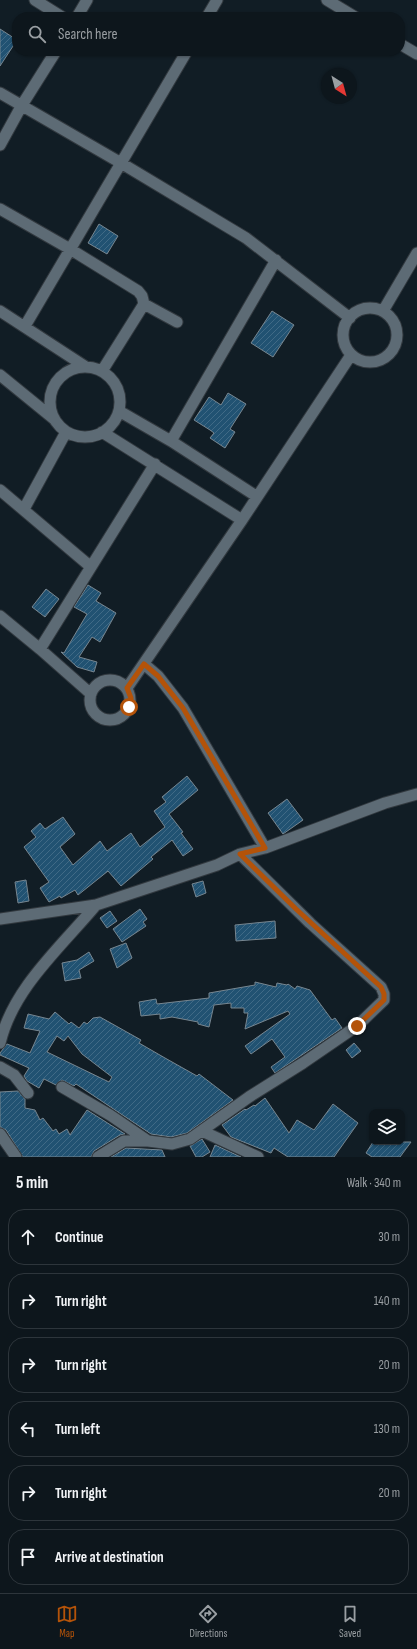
<!DOCTYPE html>
<meta charset="utf-8">
<style>
:root{--surface:#0d161c;--page:#161f25;--text:#f1f3f6;--muted:#9a9fa3;--line:#2d353b;--accent:#b45309}
body{margin:0;font-family:"Sofia Sans Condensed",sans-serif;background:var(--page);color:var(--text)}
.controls{position:absolute;right:12px;bottom:12px;display:grid;overflow:hidden;border-radius:8px;box-shadow:0 1px 3px #0004}
.controls button{width:36px;height:36px;display:grid;place-items:center;padding:0;border:0;border-bottom:1px solid var(--line);background:var(--surface);color:var(--text);font:20px sans-serif}
.compass{position:absolute;left:321px;top:68px;width:36px;height:36px;border-radius:50%;background:var(--surface);box-shadow:0 1px 3px #0004;rotate:144deg}
.stop{position:absolute;width:12px;height:12px;margin:-9px;border:3px solid #b45309;border-radius:50%;background:#fff}
.stop.end{background:#b45309;border-color:#fff;box-shadow:0 1px 4px #0008}
.list{margin:0;padding:0;list-style:none}
h2{display:flex;justify-content:space-between;align-items:center;height:52px;margin:0;padding:0 16px;font-size:17px}
h2 small{font-size:13px;font-weight:400;color:var(--muted)}
.list li{display:grid;grid-template-columns:26px 1fr auto;gap:12px;align-items:center;box-sizing:border-box;height:56px;margin:0 8px 8px;padding:0 8px;border:1px solid var(--line);border-radius:16px}
.list b{display:block;font-size:15px;white-space:nowrap}
.list em{font-size:13px;font-style:normal;color:var(--muted)}
.icon{flex:none;width:22px;height:22px;fill:none;stroke:currentColor;stroke-width:2;stroke-linecap:round;stroke-linejoin:round}
.map{position:relative;flex:none;width:417px;height:1157px;overflow:hidden}
.search{position:absolute;background:var(--surface);box-shadow:0 1px 3px #0004;left:12px;right:12px;top:12px;height:44px;display:flex;align-items:center;gap:10px;box-sizing:border-box;padding:0 14px;border-radius:16px;color:var(--muted);font-size:15px}
.sheet{height:436px;background:var(--surface)}
nav{display:flex;justify-content:space-around;align-items:center;box-sizing:border-box;height:56px;border-top:1px solid var(--line);background:var(--surface);font-size:11px;color:var(--muted)}
nav a{display:grid;justify-items:center;gap:2px}
nav .on{color:var(--accent)}
.map>svg:first-child{display:block}
.building{fill:url(#building-hatch);stroke:#778690;fill-rule:evenodd}
.lines{fill:none;stroke-linecap:round;stroke-linejoin:round}
.minor-casing{stroke:#32393f;stroke-width:13}
.minor{stroke:#5d6b75;stroke-width:11}
.route{stroke:#b45309;stroke-width:5}
</style>
<div class="map">
<svg width="417" height="1157" viewBox="0 0 417 1157">
<defs>
<pattern id="building-hatch" width="6" height="6" patternUnits="userSpaceOnUse"><rect width="6" height="6" fill="#215272"/><path d="M-1 1l2-2M0 6l6-6M5 7l2-2" fill="none" stroke="#406a86"/></pattern>
</defs>
<rect width="100%" height="100%" fill="#111d25"/>
<path class="building" d="M0,29L17,40L0,66Z
M99,224L118,236L107,254L88,243Z
M272,311L294,325L273,357L251,343Z
M228,393L246,404L230,429L235,432L225,448L210,438L214,433L210,430L194,420L209,397L221,405Z
M88,585L101,593L96,601L116,613L100,642L92,637L79,657L97,662L94,672L77,667L61,652L64,653L87,614L74,607Z
M46,589L59,599L45,617L32,607Z
M187,776L198,790L169,814L183,832L181,833L193,849L183,856L172,840L151,857L153,859L121,886L108,871L78,895L75,890L61,898L60,896L49,902L40,888L49,882L24,847L36,837L31,831L40,823L45,829L63,817L75,834L60,847L73,865L100,841L107,851L131,833L140,847L165,827L154,811L166,802L162,797Z
M287,799L303,820L283,834L268,813Z
M26,880L29,901L18,903L15,882Z
M203,881L206,893L196,897L192,884Z
M140,909L147,919L143,922L146,926L122,942L113,929Z
M110,911L117,921L107,928L100,918Z
M275,921L276,938L236,941L235,925Z
M126,943L132,958L117,968L110,949Z
M89,952L94,961L79,970L81,978L65,981L62,963L77,960Z
M255,982L276,987L277,983L287,985L288,984L295,989L297,986L310,990L332,1020L335,1018L342,1028L275,1073L271,1067L285,1057L272,1039L251,1054L245,1046L290,1014L288,1011L245,1029L248,1013H244V1008H231V1003L214,1005L209,1027L198,1024V1022L172,1017L160,1019V1014L141,1016L139,1002L156,999L157,1004L209,998V993L255,985Z
M55,1012L69,1024L71,1022L79,1028L84,1022L87,1024L93,1018L100,1017L141,1040L139,1043L165,1058L197,1076L199,1074L233,1100L187,1133L171,1137L151,1134L76,1084L74,1086L62,1080L56,1085L44,1079L39,1088L27,1081L24,1076L29,1068L0,1055V1053L7,1044L30,1053L40,1031L24,1028L28,1014L49,1019ZM57,1036L64,1041L68,1036L82,1054L112,1077L109,1082L47,1052Z
M354,1043L361,1051L352,1058L346,1050Z
M18,1091L25,1099V1108L35,1110L40,1120L43,1118L53,1131L56,1129L59,1134L67,1129L70,1135L87,1110L125,1134L120,1135L94,1151L91,1157H23L6,1130L0,1127V1092Z
M265,1098L289,1133L297,1120L314,1130L333,1104L358,1123L334,1157H288L274,1148L271,1153L231,1137L222,1125L245,1109L246,1110L254,1105L255,1106Z
M202,1139L210,1152L202,1157H196L190,1146Z
M373,1142H411L400,1157H372L366,1153Z
M215,1145L241,1157H210Z
M126,1148L162,1150L165,1157H111Z"/>
<g class="lines">
<defs>
<path id="minor" d="M35,0L62,17
M327,0L355,17
M77,17L87,0
M207,17L217,0
M400,44L417,54
M0,93L121,163L246,238L350,318
M0,145L22,105L56,51
M0,209L70,249L138,291L142,296L144,304L102,371
M144,304L177,322
M343 335a27 27 0 1 1 54 0a27 27 0 1 1-54 0Z
M0,311L86,367
M383,311L417,253
M25,326L187,51
M50 402a35 35 0 1 1 70 0a35 35 0 1 1-70 0Z
M0,375L54,419
M119,411L171,441L256,496
M102,432L242,520
M171,441L276,260
M0,490L91,567
M24,509L66,432
M0,616L40,649L91,694
M40,649L155,464
M144,664L158,676L183,708L265,848
M90 700a20 20 0 1 1 40 0a20 20 0 1 1-40 0Z
M127,688L242,520L351,355
M0,919L96,905L217,865L240,854L265,848L385,803L417,794
M0,1043C13,988 61,947 96,905
M0,1067L14,1075L28,1093
M62,1087L110,1115L148,1141
M202,1131L258,1157
M0,1134L16,1157
M98,1157L124,1141H148L172,1144L190,1139L249,1097L303,1063L357,1026L384,1000V994L381,987L310,923L240,854"/>
</defs>
<use href="#minor" class="minor-casing"/>
<use href="#minor" class="minor"/>
</g>
<g class="lines">
<path class="route" d="M129,707L131,698L127,688L144,664L158,676L183,708L265,848L240,854L296,909L381,987L384,994V1000L357,1026"/>
</g>
</svg>
<div class="controls">
<button><svg class="icon" aria-label="layers" viewBox="0 0 24 24"><path d="M12 4l9 5-9 5-9-5zM3 14l9 5 9-5"/></svg></button>
</div>
<svg class="compass" viewBox="-18 -18 36 36"><path d="M0-13l5 13h-10z" fill="#e53935"/><path d="M0 13l5-13h-10z" fill="#9a9fa3"/></svg>
<div class="stop" style="left:129px;top:707px"></div>
<div class="stop end" style="left:357px;top:1026px"></div>
<div class="search"><svg class="icon" aria-label="search" viewBox="0 0 24 24"><circle cx="10" cy="10" r="6"/><path d="M15 15l6 6"/></svg>Search here</div>
</div>
<section class="sheet">
<h2>5 min<small>Walk · 340 m</small></h2>
<ul class="list">
<li><svg class="icon" aria-label="ahead" viewBox="0 0 24 24"><path d="M12 20V5M6 11l6-6 6 6"/></svg><div><b>Continue</b></div><em>30 m</em></li>
<li><svg class="icon" aria-label="right" viewBox="0 0 24 24"><path d="M7 20v-9h11M14 6l5 5-5 5"/></svg><div><b>Turn right</b></div><em>140 m</em></li>
<li><svg class="icon" aria-label="right" viewBox="0 0 24 24"><path d="M7 20v-9h11M14 6l5 5-5 5"/></svg><div><b>Turn right</b></div><em>20 m</em></li>
<li><svg class="icon" aria-label="left" viewBox="0 0 24 24"><path d="M17 20v-9H6M10 6l-5 5 5 5"/></svg><div><b>Turn left</b></div><em>130 m</em></li>
<li><svg class="icon" aria-label="right" viewBox="0 0 24 24"><path d="M7 20v-9h11M14 6l5 5-5 5"/></svg><div><b>Turn right</b></div><em>20 m</em></li>
<li><svg class="icon" aria-label="arrive" viewBox="0 0 24 24"><path d="M6 21V4h12l-3 4 3 4H6"/></svg><div><b>Arrive at destination</b></div></li>
</ul>
</section>
<nav>
<a class="on"><svg class="icon" aria-label="map" viewBox="0 0 24 24"><path d="M3 6l6-2 6 2 6-2v14l-6 2-6-2-6 2zM9 4v14M15 6v14"/></svg>Map</a>
<a><svg class="icon" aria-label="directions" viewBox="0 0 24 24"><path d="M12 3l9 9-9 9-9-9zM9 14v-3h6M13 9l2 2-2 2"/></svg>Directions</a>
<a><svg class="icon" aria-label="saved" viewBox="0 0 24 24"><path d="M7 4h10v16l-5-4-5 4z"/></svg>Saved</a>
</nav>
